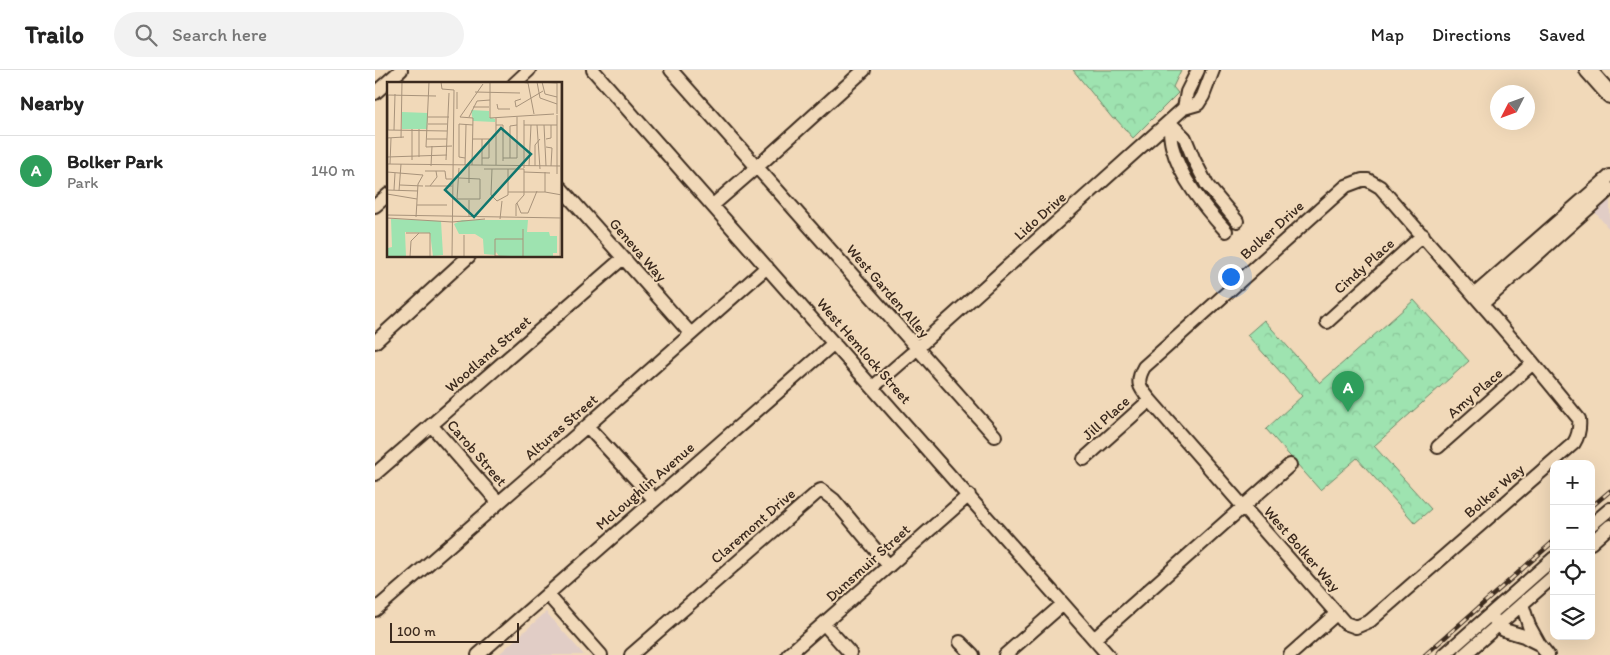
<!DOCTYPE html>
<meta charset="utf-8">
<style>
:root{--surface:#fff;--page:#f2f2f2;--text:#222;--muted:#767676;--line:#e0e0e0;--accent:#b45309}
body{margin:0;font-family:Itim,sans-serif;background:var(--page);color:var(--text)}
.controls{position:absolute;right:15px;bottom:15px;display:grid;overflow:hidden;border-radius:10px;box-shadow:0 5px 20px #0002}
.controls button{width:45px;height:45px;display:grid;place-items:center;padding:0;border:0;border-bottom:1px solid var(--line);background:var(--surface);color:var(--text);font:25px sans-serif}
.compass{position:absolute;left:1115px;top:15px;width:45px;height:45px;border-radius:50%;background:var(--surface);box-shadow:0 5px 20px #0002;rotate:228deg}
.scale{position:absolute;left:15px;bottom:12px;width:129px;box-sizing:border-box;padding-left:5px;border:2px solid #3b2a1e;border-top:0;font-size:14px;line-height:18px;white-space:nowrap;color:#3b2a1e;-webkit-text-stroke:4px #f1d9b9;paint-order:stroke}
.you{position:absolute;left:855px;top:206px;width:18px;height:18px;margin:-12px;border:4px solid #fff;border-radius:50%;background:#1a73e8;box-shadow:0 0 0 8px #1a73e833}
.badge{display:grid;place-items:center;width:32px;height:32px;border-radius:50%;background:var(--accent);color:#fff;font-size:16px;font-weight:700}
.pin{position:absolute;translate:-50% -41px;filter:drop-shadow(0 1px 2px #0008)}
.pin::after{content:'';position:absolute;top:26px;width:18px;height:15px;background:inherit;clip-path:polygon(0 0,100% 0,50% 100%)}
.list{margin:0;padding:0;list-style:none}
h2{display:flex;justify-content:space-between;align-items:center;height:65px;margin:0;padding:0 20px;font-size:21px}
h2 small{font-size:16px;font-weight:400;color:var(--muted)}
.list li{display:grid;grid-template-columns:32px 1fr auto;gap:15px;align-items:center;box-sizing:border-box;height:70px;padding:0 20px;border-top:1px solid var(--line)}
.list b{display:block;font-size:19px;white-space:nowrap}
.list p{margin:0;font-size:16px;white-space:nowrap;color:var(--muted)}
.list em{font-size:16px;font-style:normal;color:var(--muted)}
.icon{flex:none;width:28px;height:28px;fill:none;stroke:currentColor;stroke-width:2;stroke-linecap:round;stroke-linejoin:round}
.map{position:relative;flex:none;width:1235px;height:585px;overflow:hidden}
header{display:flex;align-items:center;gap:30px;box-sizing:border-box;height:70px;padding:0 25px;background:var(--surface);border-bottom:1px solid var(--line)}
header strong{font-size:24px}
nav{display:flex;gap:28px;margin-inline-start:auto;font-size:18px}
.search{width:350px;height:45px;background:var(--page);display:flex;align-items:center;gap:12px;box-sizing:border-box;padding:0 18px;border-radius:28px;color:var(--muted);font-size:19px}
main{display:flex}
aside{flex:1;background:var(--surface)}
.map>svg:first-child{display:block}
.built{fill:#e1cdc6}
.park{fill:url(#park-crowns);stroke:#6c8667}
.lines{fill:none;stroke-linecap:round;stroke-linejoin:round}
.minor-casing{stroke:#3b2a1e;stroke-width:16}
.major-casing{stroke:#3b2a1e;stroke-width:20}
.minor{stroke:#f1d9b9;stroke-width:12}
.major{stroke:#f1d9b9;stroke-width:16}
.rail-casing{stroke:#3b2a1e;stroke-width:4.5}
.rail{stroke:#f1d9b9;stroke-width:2.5;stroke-dasharray:8;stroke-linecap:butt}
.labels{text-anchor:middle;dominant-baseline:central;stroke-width:4;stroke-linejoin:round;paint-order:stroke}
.street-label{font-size:15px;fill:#3b2a1e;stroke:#f1d9b9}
.inset-road{fill:none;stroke:#a8937b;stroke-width:1}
.view{fill:#0f766e;fill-opacity:0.15;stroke:#0f766e;stroke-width:2.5}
.inset-edge{fill:none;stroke:#3b2a1e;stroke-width:2.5}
</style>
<header>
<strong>Trailo</strong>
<div class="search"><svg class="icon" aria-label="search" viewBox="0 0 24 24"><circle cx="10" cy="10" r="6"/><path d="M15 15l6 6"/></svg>Search here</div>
<nav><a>Map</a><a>Directions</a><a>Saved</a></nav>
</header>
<main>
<aside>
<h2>Nearby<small></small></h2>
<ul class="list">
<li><span class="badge" style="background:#2e9e5b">A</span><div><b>Bolker Park</b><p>Park</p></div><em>140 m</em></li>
</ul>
</aside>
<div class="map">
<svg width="1235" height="585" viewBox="0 0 1235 585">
<defs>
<pattern id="park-crowns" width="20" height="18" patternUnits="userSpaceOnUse" patternTransform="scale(1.25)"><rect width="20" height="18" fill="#9ee3b0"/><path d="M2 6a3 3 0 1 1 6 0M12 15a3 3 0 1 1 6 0" fill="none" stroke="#89c397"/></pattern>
</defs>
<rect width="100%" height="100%" fill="#f1d9b9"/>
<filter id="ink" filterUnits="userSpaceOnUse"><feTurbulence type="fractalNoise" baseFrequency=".02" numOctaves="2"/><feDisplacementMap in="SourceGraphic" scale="10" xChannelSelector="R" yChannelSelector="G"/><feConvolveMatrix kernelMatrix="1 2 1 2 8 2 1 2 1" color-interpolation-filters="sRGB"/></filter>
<g filter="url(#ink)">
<path class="built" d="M1235,127V160L1219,141Z
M171,542L209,585H123Z"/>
<path class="park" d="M698,0H806L798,17L803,23L758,68L740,48L738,49Z
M1039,230L1094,291L999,376L1056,439L1040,453L982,388L945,420L891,359L927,326L872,265L889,250L945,313Z"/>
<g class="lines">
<defs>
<path id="minor" d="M218,0L733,585
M296,0L620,366
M139,14L154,0
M0,23L26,0
M809,38L812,22L823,0
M794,52C795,60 795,68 797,76C805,108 829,137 851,161
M794,52L810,68L819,90L832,115L862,151
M382,97L489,0
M987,110H993L1005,117L1158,293L1204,349C1205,358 1204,365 1199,373L995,551L981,557L970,553L775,330C765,318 760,313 769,297L971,116Z
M186,118L316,264
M338,135L376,102
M0,136L14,124
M1099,225L1235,106
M1107,234L1235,119
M952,252L1048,165
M0,272L94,186
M542,278L809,38L823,34L828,26L838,0
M498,317L536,284
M56,355L123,432
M212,356L279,429
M1063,377L1158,293
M709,389L775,330
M0,404L248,188
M1216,455L1235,439
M1216,473L1235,456
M172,524L226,585
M1147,534L1154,556L1164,574
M0,540L212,356L392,197
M1118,548L1129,560L1149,566L1156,570L1164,574L1173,585
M449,554L475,583
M719,569L915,395
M585,572L598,585
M103,585L459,273
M256,585L444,421L446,420L459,430L514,496
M413,585L594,425
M630,585L688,534
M915,585L961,544
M1069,585L1179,488
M1089,585L1179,506"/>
<path id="major" d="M1213,0L1235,25"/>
</defs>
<use href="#minor" class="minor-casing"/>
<use href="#major" class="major-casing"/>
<use href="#minor" class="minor"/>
<use href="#major" class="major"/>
<defs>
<path id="rail" d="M1216,437L1235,421
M1050,585L1179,471"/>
</defs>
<use href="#rail" class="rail-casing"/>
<use href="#rail" class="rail"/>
</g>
</g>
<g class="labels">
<g class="street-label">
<text transform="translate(665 146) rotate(-42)">Lido Drive</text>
<text transform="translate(897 160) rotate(-42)">Bolker Drive</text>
<text transform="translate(263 180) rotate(49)">Geneva Way</text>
<text transform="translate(989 196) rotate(-42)">Cindy Place</text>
<text transform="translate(513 221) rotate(49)">West Garden Alley</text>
<text transform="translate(489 281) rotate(49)">West Hemlock Street</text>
<text transform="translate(113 284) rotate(-41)">Woodland Street</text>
<text transform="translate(1100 323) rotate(-41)">Amy Place</text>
<text transform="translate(731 348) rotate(-42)">Jill Place</text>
<text transform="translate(186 357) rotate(-41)">Alturas Street</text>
<text transform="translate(102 383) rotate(49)">Carob Street</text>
<text transform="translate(270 416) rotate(-41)">McLoughlin Avenue</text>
<text transform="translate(1119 421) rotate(-41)">Bolker Way</text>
<text transform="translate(378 456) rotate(-41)">Claremont Drive</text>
<text transform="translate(927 479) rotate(49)">West Bolker Way</text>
<text transform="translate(493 493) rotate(-42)">Dunsmuir Street</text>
</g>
</g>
<g transform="translate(12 12)">
<rect width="175" height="175" fill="#f1d9b9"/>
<path d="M4,137L54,139L56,173L46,174L43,151L18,150L19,175H1V166L5,165ZM75,138H141L140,150H162L163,154H170V171H166V175L112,174L109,170L108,173L97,172L96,157L88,152H72L67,142Z" fill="#9ee3b0"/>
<path d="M84,28L102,29V35L108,37V40L86,39ZM15,30L41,31L40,47H15Z" fill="#9ee3b0"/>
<path class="inset-road" d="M42,0L39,65L65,64M54,0L55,7L67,8M103,0V36L167,32M133,0L141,1L147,32M150,0L153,16L170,22M151,0L170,1V32M155,0L158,12L170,15M88,10L133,11M0,13L49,14M134,17L128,19L129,25L156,9M110,22L111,27H123M86,25H102M70,27V10M41,35H62M82,35L90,19L103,18M41,42H60M109,43H116V79M137,43H170M150,43L153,87M157,43L159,84M0,48L60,49M1,48V13M7,48L8,12M0,56L17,55M14,56L15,0M40,57H60M86,57H104M159,57L164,56V43M159,65L165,66L164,84M0,75L60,73M32,75V47M78,76L72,75V42L86,43M95,76H102V57M116,76H130V35M123,76V44L130,43M25,78V47M59,78L62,11M0,82L175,84M3,82L4,56M78,83L79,43M85,83L86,36L73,35L96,2M95,83V57M109,83V36M44,84L45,64M142,84L144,43M148,84V63L153,57M137,86V38M97,87H137V113L129,122V134M105,87L104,113L110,119M38,89H58L59,97H65M137,90L163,91M170,92V33M72,96L93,97V117H70L72,86M82,101V83M13,103L36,104M0,104V90L36,93L31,102L29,135M38,104H65M43,104L50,95L49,89M0,108L31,109M7,108L8,91M12,109L14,82M121,110H158L175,113M158,110V90M0,112L30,117M110,119L121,113V87M130,121L134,131H141L150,109M30,123H60M0,133L175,136M82,135V118M0,136L65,140L98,137M113,137L115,119M19,151H43V175M108,174L140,175M23,175L24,159L32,151M65,175L67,8M77,175V153M108,175V157H136M136,175V147M173,175L174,0"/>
<path class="view" d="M114,46L144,72L87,135L58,108Z"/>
<rect width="175" height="175" class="inset-edge"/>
</g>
</svg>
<div class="controls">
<button>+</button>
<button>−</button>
<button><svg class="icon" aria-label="locate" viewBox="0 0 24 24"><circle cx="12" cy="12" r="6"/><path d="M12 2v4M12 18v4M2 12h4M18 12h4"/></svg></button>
<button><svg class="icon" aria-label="layers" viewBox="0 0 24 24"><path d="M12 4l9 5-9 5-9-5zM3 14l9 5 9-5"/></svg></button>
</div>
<svg class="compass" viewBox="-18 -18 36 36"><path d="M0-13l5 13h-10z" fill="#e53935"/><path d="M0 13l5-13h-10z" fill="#767676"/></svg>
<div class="scale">100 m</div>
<div class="you"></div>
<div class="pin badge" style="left:973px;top:342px;background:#2e9e5b">A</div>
</div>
</main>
